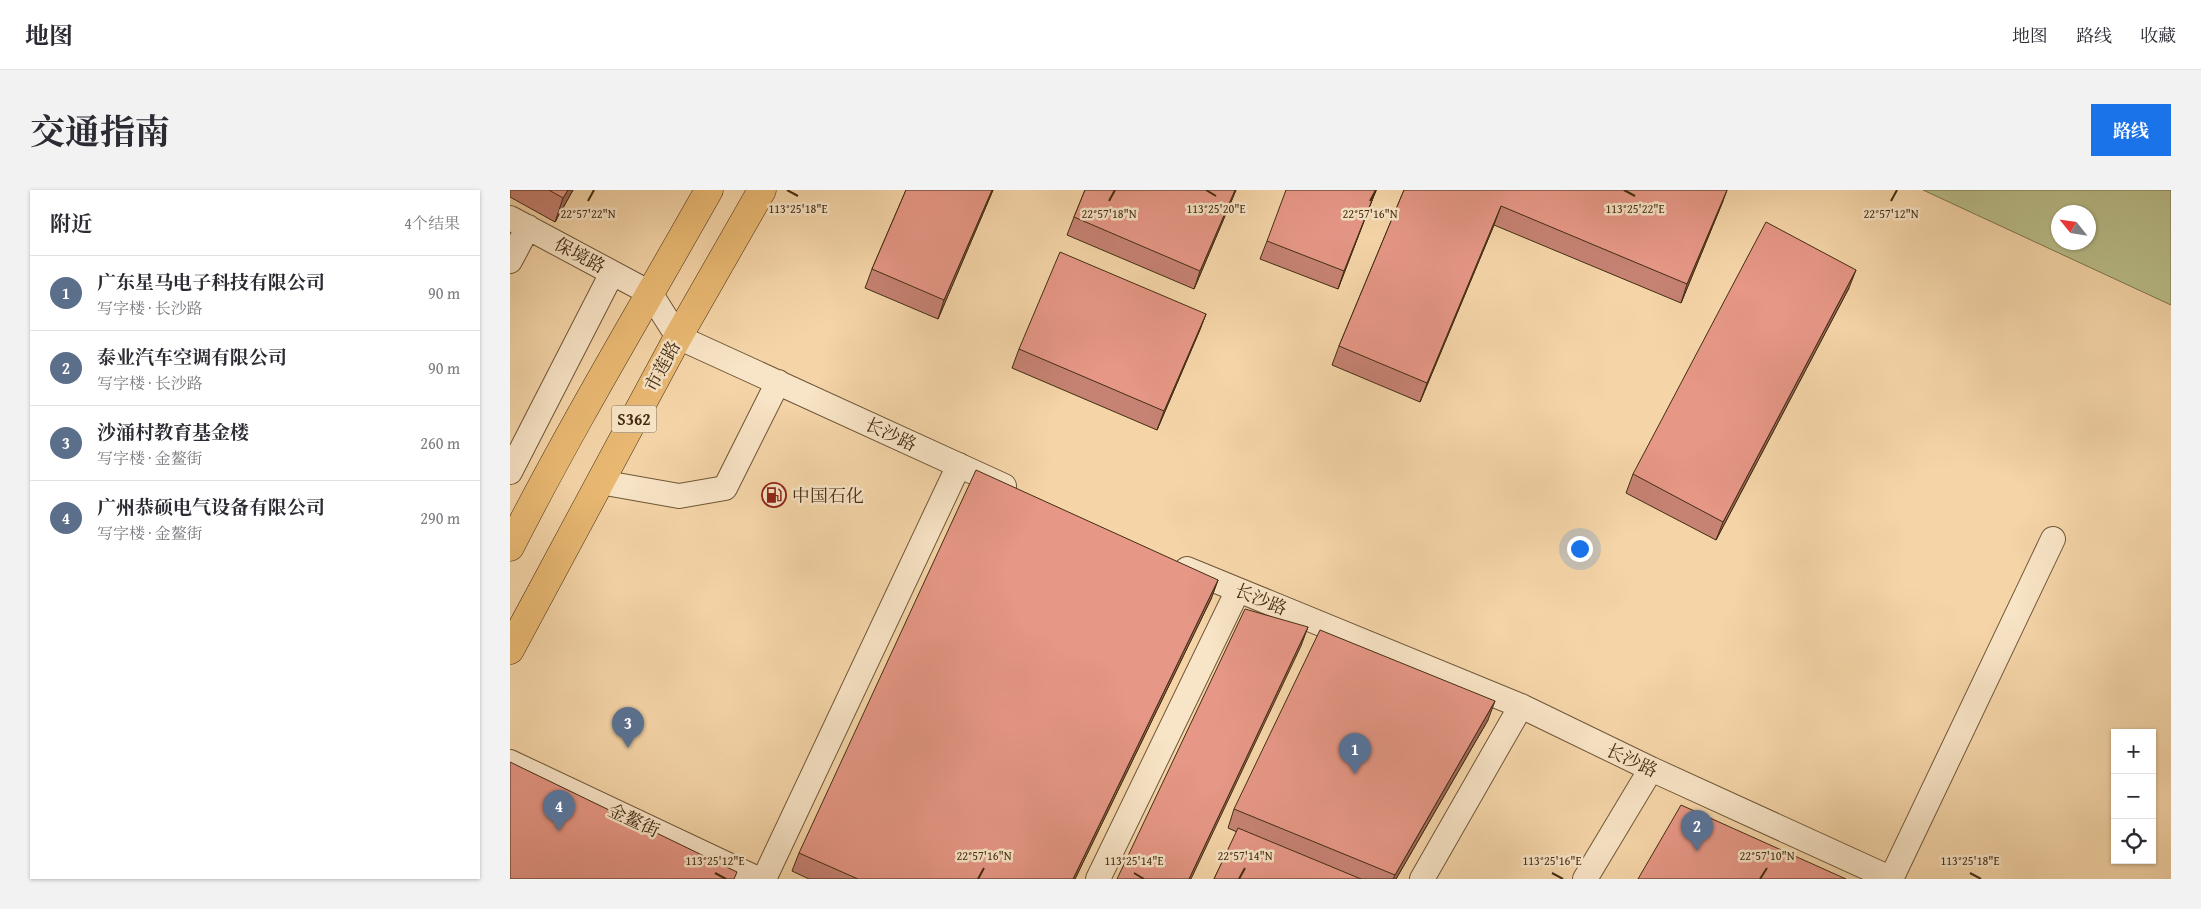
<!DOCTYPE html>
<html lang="zh">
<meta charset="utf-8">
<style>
:root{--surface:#fff;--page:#f2f2f3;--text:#2b2b33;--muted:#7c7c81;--line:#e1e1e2;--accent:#1a73e8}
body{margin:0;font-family:"Gentium Book Plus","Noto Serif SC",serif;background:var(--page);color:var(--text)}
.controls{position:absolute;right:15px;bottom:15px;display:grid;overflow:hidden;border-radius:0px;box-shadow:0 1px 4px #0004}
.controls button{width:45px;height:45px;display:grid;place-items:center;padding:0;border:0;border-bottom:1px solid var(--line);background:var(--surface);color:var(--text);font:25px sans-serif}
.compass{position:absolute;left:1541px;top:15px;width:45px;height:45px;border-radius:50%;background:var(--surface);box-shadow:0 1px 4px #0004;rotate:300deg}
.you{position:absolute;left:1069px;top:358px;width:18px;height:18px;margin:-12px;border:4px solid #fff;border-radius:50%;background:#1a73e8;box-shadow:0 0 0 8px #1a73e833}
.badge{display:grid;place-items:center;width:32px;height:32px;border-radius:50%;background:var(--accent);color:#fff;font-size:16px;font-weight:700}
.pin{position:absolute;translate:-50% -41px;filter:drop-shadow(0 1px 2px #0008)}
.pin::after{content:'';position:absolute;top:26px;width:18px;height:15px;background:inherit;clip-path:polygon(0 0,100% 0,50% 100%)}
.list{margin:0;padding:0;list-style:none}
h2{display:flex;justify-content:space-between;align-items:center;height:65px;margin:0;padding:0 20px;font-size:21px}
h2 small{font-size:16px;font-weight:400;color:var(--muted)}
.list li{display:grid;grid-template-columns:32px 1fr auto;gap:15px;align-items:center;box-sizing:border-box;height:75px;padding:0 20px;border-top:1px solid var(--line)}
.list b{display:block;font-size:19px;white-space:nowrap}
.list p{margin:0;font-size:16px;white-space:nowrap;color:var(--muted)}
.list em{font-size:16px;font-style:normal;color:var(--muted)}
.icon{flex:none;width:28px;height:28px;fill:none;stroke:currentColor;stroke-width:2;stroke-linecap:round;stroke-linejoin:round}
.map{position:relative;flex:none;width:1661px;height:689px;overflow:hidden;border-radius:0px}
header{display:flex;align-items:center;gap:30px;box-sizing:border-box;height:70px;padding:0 25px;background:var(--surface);border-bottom:1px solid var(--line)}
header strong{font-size:24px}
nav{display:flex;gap:28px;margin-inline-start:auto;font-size:18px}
.intro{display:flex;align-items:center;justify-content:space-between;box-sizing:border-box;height:120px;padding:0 30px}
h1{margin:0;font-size:35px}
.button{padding:12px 22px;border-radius:0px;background:var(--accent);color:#fff;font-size:18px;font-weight:700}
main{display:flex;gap:30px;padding:0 30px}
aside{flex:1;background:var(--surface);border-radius:0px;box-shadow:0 1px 4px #0004}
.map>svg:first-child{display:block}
.green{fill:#b9be8a;stroke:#7e764e;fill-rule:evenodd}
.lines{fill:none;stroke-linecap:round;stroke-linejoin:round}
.minor-casing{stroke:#6f5738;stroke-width:26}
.major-casing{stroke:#422d12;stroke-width:29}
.minor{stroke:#f8e4c6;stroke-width:24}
.major{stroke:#eaba74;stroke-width:28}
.wall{fill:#c68273;stroke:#422d12}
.shaded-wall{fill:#a16a5e;stroke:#422d12}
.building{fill:#e69786;stroke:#422d12}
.ticks{fill:none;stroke:#422d12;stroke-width:2}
.labels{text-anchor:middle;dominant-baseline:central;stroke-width:5;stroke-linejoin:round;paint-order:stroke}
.shield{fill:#f8e4c6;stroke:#796448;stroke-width:1}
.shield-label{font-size:16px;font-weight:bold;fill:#422d12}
.street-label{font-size:18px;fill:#422d12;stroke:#f8e4c6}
.poi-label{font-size:18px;fill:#422d12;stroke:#f8e4c6;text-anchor:start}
.ticks-label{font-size:12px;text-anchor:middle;fill:#422d12;stroke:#f8e4c6;stroke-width:5;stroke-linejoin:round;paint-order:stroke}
</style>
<header>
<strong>地图</strong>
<nav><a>地图</a><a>路线</a><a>收藏</a></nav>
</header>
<div class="intro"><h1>交通指南</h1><a class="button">路线</a></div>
<main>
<aside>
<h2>附近<small>4个结果</small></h2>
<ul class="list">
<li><span class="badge" style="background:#5c6f8a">1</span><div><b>广东星马电子科技有限公司</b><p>写字楼 · 长沙路</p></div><em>90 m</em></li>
<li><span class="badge" style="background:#5c6f8a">2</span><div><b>泰业汽车空调有限公司</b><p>写字楼 · 长沙路</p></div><em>90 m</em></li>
<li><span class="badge" style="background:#5c6f8a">3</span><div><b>沙涌村教育基金楼</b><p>写字楼 · 金鳌街</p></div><em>260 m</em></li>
<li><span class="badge" style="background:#5c6f8a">4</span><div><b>广州恭硕电气设备有限公司</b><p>写字楼 · 金鳌街</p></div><em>290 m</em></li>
</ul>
</aside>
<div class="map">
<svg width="1661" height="689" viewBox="0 0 1661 689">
<rect width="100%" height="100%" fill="#f5d5a8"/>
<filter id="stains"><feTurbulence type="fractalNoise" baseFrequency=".004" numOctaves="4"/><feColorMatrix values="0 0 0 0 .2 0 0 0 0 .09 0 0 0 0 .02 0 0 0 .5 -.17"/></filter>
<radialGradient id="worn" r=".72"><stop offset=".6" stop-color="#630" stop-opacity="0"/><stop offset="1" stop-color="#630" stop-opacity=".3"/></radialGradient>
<path class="green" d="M1413,0H1661V115ZM1548,22H1578V52H1548Z"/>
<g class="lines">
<defs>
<path id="minor" d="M0,28L140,103L168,147L494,296
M0,71L18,37
M0,282L102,83
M90,292L169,306L215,298L268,192
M677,379L1011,516L1141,579L1382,689
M0,572L248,689
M254,689L449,275
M588,689L728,400
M912,689L1011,516
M1075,689L1141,579
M1381,689L1543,349"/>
<path id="major" d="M0,357C62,235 132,119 199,0
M0,460L168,147L252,0"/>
</defs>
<use href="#minor" class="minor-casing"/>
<use href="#major" class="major-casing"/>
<use href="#minor" class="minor"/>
<use href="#major" class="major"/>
</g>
<path class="wall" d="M0,0H63L45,32L0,7Z
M396,0H483L428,129L355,98L362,79Z
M575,0H726L684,99L557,45L564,27Z
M866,0L828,99L750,69L757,51Z
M894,0L1213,11L1171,113L984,35L910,212L822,175L829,156Z
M1339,98L1206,350L1116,303L1123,284Z
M696,124L689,142L647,240L502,178L509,159Z
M708,390L701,409L565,689H299L282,681L289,663Z
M978,530L886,689H704L727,642L718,638L724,619Z"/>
<path class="shaded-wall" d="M58,0H63L45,32L53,8Z
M482,0H483L428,129L434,110Z
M725,0H726L684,99L690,81Z
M866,0L828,99L834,81Z
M1217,0L1213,11L1171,113L1177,94Z
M991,16L984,35L910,212L917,193Z
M1346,80L1339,98L1206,350L1213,332Z
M696,124L689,142L647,240L654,221Z
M708,390L701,409L565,689H563Z
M798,437L791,456L681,689H679Z
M985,511L978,530L886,689H883L885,685Z"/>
<path class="building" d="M39,0H58L53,8Z
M396,0H482L434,110L362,79Z
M575,0H725L690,81L564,27Z
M776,0H866L834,81L757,51Z
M894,0H1217L1177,94L991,16L917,193L829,156Z
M1256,32L1346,80L1213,332L1123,284Z
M550,62L696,124L654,221L509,159Z
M466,280L708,390L563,689H348L289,663Z
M735,419L798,437L679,689H607Z
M810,440L985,511L885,685L724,619Z
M0,572L227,682L224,689H0Z
M1171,615L1336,689H1128Z
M728,638L851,689H704Z"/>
<path class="ticks" d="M277,0L288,6M696,0L706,6M1114,0L1125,6M78,11L84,0M599,11L605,0M860,11L866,0M1381,11L1387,0M205,683L216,689M624,683L634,689M1042,683L1053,689M1460,683L1471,689M468,689L474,678M729,689L735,678M1250,689L1257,678"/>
<defs>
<symbol id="fuel-ring" viewBox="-11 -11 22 22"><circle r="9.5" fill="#f8e4c6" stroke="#8f2418" stroke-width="1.5"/><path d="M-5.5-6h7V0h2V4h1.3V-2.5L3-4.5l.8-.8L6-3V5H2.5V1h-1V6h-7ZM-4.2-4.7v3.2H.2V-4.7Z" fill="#8f2418"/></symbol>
</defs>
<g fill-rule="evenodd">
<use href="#fuel-ring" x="250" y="291" width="28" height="28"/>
</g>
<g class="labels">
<rect class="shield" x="101.5" y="215.5" width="45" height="27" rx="4"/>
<g class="shield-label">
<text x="124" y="229">S362</text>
</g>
<g class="street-label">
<text transform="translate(70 65) rotate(28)">保境路</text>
<text transform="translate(152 176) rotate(-62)">市莲路</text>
<text transform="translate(381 244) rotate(25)">长沙路</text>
<text transform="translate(751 409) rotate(22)">长沙路</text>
<text transform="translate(1122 570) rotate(25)">长沙路</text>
<text transform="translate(124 630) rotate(25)">金鳌街</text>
</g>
<g class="poi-label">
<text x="282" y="305">中国石化</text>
</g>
</g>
<g class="ticks-label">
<text x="706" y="23">113°25'20"E</text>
<text x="1125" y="23">113°25'22"E</text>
<text x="288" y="23">113°25'18"E</text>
<text x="78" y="28">22°57'22"N</text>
<text x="599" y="28">22°57'18"N</text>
<text x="860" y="28">22°57'16"N</text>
<text x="1381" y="28">22°57'12"N</text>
<text x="474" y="670">22°57'16"N</text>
<text x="735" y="670">22°57'14"N</text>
<text x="1257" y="670">22°57'10"N</text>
<text x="205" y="675">113°25'12"E</text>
<text x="624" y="675">113°25'14"E</text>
<text x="1042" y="675">113°25'16"E</text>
<text x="1460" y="675">113°25'18"E</text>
</g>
<rect width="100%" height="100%" filter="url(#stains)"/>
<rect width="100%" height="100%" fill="url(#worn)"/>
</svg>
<div class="controls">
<button>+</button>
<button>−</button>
<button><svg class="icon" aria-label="locate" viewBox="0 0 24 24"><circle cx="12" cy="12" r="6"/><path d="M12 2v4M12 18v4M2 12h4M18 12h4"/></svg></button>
</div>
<svg class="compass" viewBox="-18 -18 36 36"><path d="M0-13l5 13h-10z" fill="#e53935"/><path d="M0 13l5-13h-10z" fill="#7c7c81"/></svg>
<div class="you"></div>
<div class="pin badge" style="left:845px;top:584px;background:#5c6f8a">1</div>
<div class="pin badge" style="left:1187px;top:661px;background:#5c6f8a">2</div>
<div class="pin badge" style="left:118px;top:558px;background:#5c6f8a">3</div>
<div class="pin badge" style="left:49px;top:641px;background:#5c6f8a">4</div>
</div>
</main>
